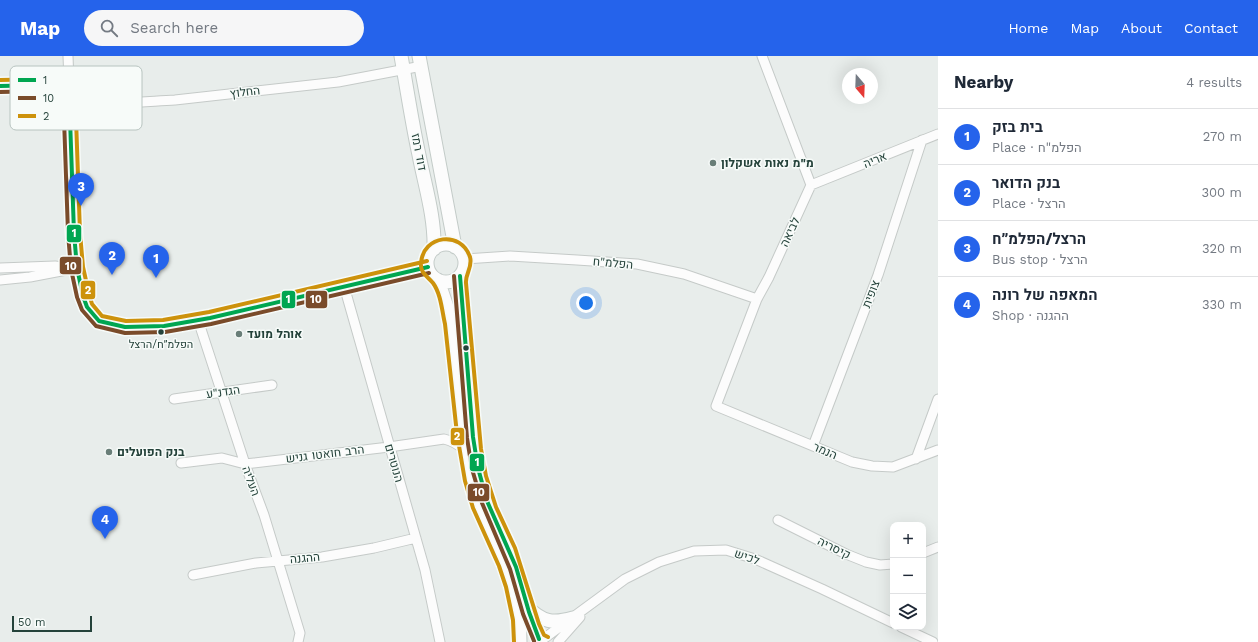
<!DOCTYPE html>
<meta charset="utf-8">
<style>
:root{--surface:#fff;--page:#f6f6f7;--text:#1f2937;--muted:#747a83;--line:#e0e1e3;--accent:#2563eb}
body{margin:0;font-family:"Work Sans",Heebo,sans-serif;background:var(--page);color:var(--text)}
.controls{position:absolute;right:12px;bottom:12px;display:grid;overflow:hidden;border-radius:8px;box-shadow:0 4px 16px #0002}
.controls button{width:36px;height:36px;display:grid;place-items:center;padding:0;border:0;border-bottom:1px solid var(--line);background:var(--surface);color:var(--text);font:20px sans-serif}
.compass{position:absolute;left:842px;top:12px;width:36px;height:36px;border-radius:50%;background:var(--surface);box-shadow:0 4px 16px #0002;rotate:161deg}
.scale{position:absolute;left:12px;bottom:10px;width:80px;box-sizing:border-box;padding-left:4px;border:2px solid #24423a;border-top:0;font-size:11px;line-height:14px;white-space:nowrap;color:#24423a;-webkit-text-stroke:3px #f7fbf9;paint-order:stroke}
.you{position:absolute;left:586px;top:247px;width:14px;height:14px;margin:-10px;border:3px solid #fff;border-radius:50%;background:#1a73e8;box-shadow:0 0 0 6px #1a73e833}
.badge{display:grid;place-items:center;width:26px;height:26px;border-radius:50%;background:var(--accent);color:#fff;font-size:13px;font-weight:700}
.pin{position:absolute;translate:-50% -33px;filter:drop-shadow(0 1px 2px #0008)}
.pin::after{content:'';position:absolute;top:21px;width:14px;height:12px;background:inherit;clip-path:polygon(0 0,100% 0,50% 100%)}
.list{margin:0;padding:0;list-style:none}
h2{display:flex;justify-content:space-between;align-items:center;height:52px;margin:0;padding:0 16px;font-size:17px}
h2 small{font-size:13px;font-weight:400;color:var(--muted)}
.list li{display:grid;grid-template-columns:26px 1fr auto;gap:12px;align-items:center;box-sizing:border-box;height:56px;padding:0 16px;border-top:1px solid var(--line)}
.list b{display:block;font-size:15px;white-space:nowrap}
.list p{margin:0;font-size:13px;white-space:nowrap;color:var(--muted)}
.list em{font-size:13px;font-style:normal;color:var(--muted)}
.icon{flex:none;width:22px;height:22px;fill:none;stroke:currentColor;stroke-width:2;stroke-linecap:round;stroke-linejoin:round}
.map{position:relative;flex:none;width:938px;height:586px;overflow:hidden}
header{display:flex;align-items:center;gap:24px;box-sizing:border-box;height:56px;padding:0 20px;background:var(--accent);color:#fff}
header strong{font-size:19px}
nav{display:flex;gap:22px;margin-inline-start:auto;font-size:14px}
.search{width:280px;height:36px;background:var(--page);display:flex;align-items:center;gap:10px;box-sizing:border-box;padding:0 14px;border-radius:22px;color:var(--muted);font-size:15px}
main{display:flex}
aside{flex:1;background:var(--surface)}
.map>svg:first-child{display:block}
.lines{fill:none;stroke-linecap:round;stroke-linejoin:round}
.street-casing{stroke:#c5cac8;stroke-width:11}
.secondary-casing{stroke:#c3cbc8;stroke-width:15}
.street{stroke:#fcfcfc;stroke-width:9}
.secondary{stroke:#fcfcfc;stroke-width:13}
.bus-1-casing{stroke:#f7fbf9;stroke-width:7}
.bus-2-casing{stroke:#f7fbf9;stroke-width:7}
.bus-3-casing{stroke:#f7fbf9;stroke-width:7}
.bus-1{stroke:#00a651;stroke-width:4}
.bus-2{stroke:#7a4b2a;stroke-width:4}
.bus-3{stroke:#cd920c;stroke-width:4}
.poi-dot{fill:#697e78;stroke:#f7fbf9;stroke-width:1.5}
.bus-dot{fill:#24423a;stroke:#f7fbf9;stroke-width:1.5}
.labels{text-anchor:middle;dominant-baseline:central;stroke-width:3;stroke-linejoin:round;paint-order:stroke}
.bus-label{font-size:11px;fill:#24423a;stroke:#f7fbf9}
.street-label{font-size:12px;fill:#24423a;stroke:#f7fbf9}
.poi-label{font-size:12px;font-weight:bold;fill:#24423a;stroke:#f7fbf9;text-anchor:start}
.key{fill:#f7fbf9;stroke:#b8c4c0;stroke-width:1}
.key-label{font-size:11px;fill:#24423a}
.line-badge{stroke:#f7fbf9;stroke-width:1.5}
.badge-label{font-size:11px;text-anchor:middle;font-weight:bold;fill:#fff}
</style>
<header>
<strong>Map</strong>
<div class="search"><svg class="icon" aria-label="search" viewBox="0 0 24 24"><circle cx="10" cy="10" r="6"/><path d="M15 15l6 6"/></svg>Search here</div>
<nav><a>Home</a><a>Map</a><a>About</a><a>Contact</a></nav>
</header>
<main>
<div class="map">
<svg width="938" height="586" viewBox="0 0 938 586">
<rect width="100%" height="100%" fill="#e8edeb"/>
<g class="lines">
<defs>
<path id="street" d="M68,0L73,128L74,177L77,212L83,240L87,251L99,265L125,271L164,270L210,262L428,211
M762,0L811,129L769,221L757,243L716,350L852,406L872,410L893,411L938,394
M0,30C24,28 44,27 67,33C78,36 87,43 99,45C123,49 150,45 175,44L338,26L422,10
M811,129L938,78
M465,203L510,200L577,204L637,208L684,218L757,243
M0,212L55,210L67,212
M0,224L30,221L77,212
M344,230L425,514L440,586
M198,264L245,408L264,459L300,577L298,586
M174,343L272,329
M813,390L878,219L922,84
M916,403L938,343
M181,407L222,402L245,408L389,391L444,383C453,385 459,389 466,395
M778,464L846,498L866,506L880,509L893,508
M923,497L938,491
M193,519L256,507L322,501L374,492L416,482
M901,571L933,586
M542,584L625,523L659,506L694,495L726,494L755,503L822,533L893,567
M558,586L580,561"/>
<path id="secondary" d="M401,0C407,33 412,67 419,99C425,130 435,161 434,193
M419,0L455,191
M427 207a19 19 0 1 1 38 0a19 19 0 1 1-38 0Z
M460,220C462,260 466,300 470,340C472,367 473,395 480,422C488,453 505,481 516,511C524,535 528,560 539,583
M438,224L447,251L451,267C454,298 458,328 461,358C464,383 467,409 473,433C479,456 491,476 500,498C512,525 520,556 520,586
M527,551C543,566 552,568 573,562"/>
</defs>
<use href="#street" class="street-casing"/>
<use href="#secondary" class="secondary-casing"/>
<use href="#street" class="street"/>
<use href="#secondary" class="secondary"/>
<defs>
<path id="bus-1" d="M0,30L46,29L69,34
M69,34L74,177L77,212L83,240L87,251L99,265L125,271L164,270L210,262L428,211
M460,220L473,381L478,412L487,445L516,511L529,556L539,583"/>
<path id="bus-2" d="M63,34L68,177L71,213L77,241L82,254L96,270L125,277L165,276L211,268L429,217
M0,36L45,35L68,40
M454,220L467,382L472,413L482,447L510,513L523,558L534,585"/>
<path id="bus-3" d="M0,24L47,23L70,28
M75,34L80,177L83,211L89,238L92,248L102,260L126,265L163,264L209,256L427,205
M514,586L513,564L506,531L499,510L473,452L465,425L457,378L445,268C442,255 441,238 433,227C427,220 420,217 421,207C423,179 461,174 470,201C473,211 465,218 466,227L481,393L486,420L496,451L515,492L539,568L544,579L548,581"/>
</defs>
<use href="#bus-1" class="bus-1-casing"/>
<use href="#bus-2" class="bus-2-casing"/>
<use href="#bus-3" class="bus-3-casing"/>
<use href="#bus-1" class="bus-1"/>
<use href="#bus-2" class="bus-2"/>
<use href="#bus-3" class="bus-3"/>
</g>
<g class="poi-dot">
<circle cx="713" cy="107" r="4"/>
<circle cx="239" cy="278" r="4"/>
<circle cx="109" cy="396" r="4"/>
</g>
<g class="bus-dot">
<circle cx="161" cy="276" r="3.5"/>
<circle cx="466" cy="292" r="3.5"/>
</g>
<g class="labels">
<g class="bus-label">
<text x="161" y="288">הפלמ״ח/הרצל</text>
</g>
<g class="street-label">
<text transform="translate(245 36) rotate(-7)">החלוץ</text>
<text transform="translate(419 96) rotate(79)">דוד רמז</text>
<text transform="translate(875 104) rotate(-22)">אריה</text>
<text transform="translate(790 176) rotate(-65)">לביאה</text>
<text transform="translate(613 207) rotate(5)">הפלמ"ח</text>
<text transform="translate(871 238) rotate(-69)">צופית</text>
<text transform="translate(223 336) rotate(-8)">הגדנ"ע</text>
<text transform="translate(825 395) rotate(23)">הנמר</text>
<text transform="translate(325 398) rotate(-7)">הרב חואטו גניש</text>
<text transform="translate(394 407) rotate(74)">הנוטרים</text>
<text transform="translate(251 425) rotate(70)">העליה</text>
<text transform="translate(834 492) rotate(26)">קיסריה</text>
<text transform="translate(747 501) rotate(19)">לכיש</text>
<text transform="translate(305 502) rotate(-5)">ההגנה</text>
</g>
<g class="poi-label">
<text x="721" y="107">מ"מ נאות אשקלון</text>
<text x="247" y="278">אוהל מועד</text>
<text x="117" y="396">בנק הפועלים</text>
</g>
</g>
<rect x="10" y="10" width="132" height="64" rx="6" class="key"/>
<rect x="18" y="22" width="18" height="4" fill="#00a651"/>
<rect x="18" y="40" width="18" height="4" fill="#7a4b2a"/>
<rect x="18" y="58" width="18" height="4" fill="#cd920c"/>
<g class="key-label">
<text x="43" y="28">1</text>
<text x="43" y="46">10</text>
<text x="43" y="64">2</text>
</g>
<g class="line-badge">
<rect x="66" y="168" width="16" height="19" rx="4" fill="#00a651"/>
<rect x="59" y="200" width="23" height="19" rx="4" fill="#7a4b2a"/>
<rect x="80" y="224" width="16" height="20" rx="4" fill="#cd920c"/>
<rect x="305" y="234" width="23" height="19" rx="4" fill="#7a4b2a"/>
<rect x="281" y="234" width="15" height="19" rx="4" fill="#00a651"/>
<rect x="450" y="371" width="15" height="19" rx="4" fill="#cd920c"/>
<rect x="469" y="397" width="16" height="19" rx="4" fill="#00a651"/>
<rect x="467" y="427" width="23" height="19" rx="4" fill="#7a4b2a"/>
</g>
<g class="badge-label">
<text x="74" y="181">1</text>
<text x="71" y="214">10</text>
<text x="88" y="238">2</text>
<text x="316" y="247">10</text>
<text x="288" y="247">1</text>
<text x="457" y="384">2</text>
<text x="477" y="410">1</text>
<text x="479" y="440">10</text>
</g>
</svg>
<div class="controls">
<button>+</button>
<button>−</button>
<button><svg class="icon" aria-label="layers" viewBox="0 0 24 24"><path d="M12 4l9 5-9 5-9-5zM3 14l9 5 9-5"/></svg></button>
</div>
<svg class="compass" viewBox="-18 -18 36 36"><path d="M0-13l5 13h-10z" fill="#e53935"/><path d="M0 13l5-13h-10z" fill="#747a83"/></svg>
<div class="scale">50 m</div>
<div class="you"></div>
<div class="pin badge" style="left:156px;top:222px">1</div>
<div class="pin badge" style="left:112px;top:219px">2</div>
<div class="pin badge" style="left:81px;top:150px">3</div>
<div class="pin badge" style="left:105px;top:483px">4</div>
</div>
<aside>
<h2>Nearby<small>4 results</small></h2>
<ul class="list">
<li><span class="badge">1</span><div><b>בית בזק</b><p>Place · הפלמ&quot;ח</p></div><em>270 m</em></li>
<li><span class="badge">2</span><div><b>בנק הדואר</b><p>Place · הרצל</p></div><em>300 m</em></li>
<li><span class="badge">3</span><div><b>הרצל/הפלמ״ח</b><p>Bus stop · הרצל</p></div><em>320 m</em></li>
<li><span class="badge">4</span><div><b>המאפה של רונה</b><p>Shop · ההגנה</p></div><em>330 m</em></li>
</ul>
</aside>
</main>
